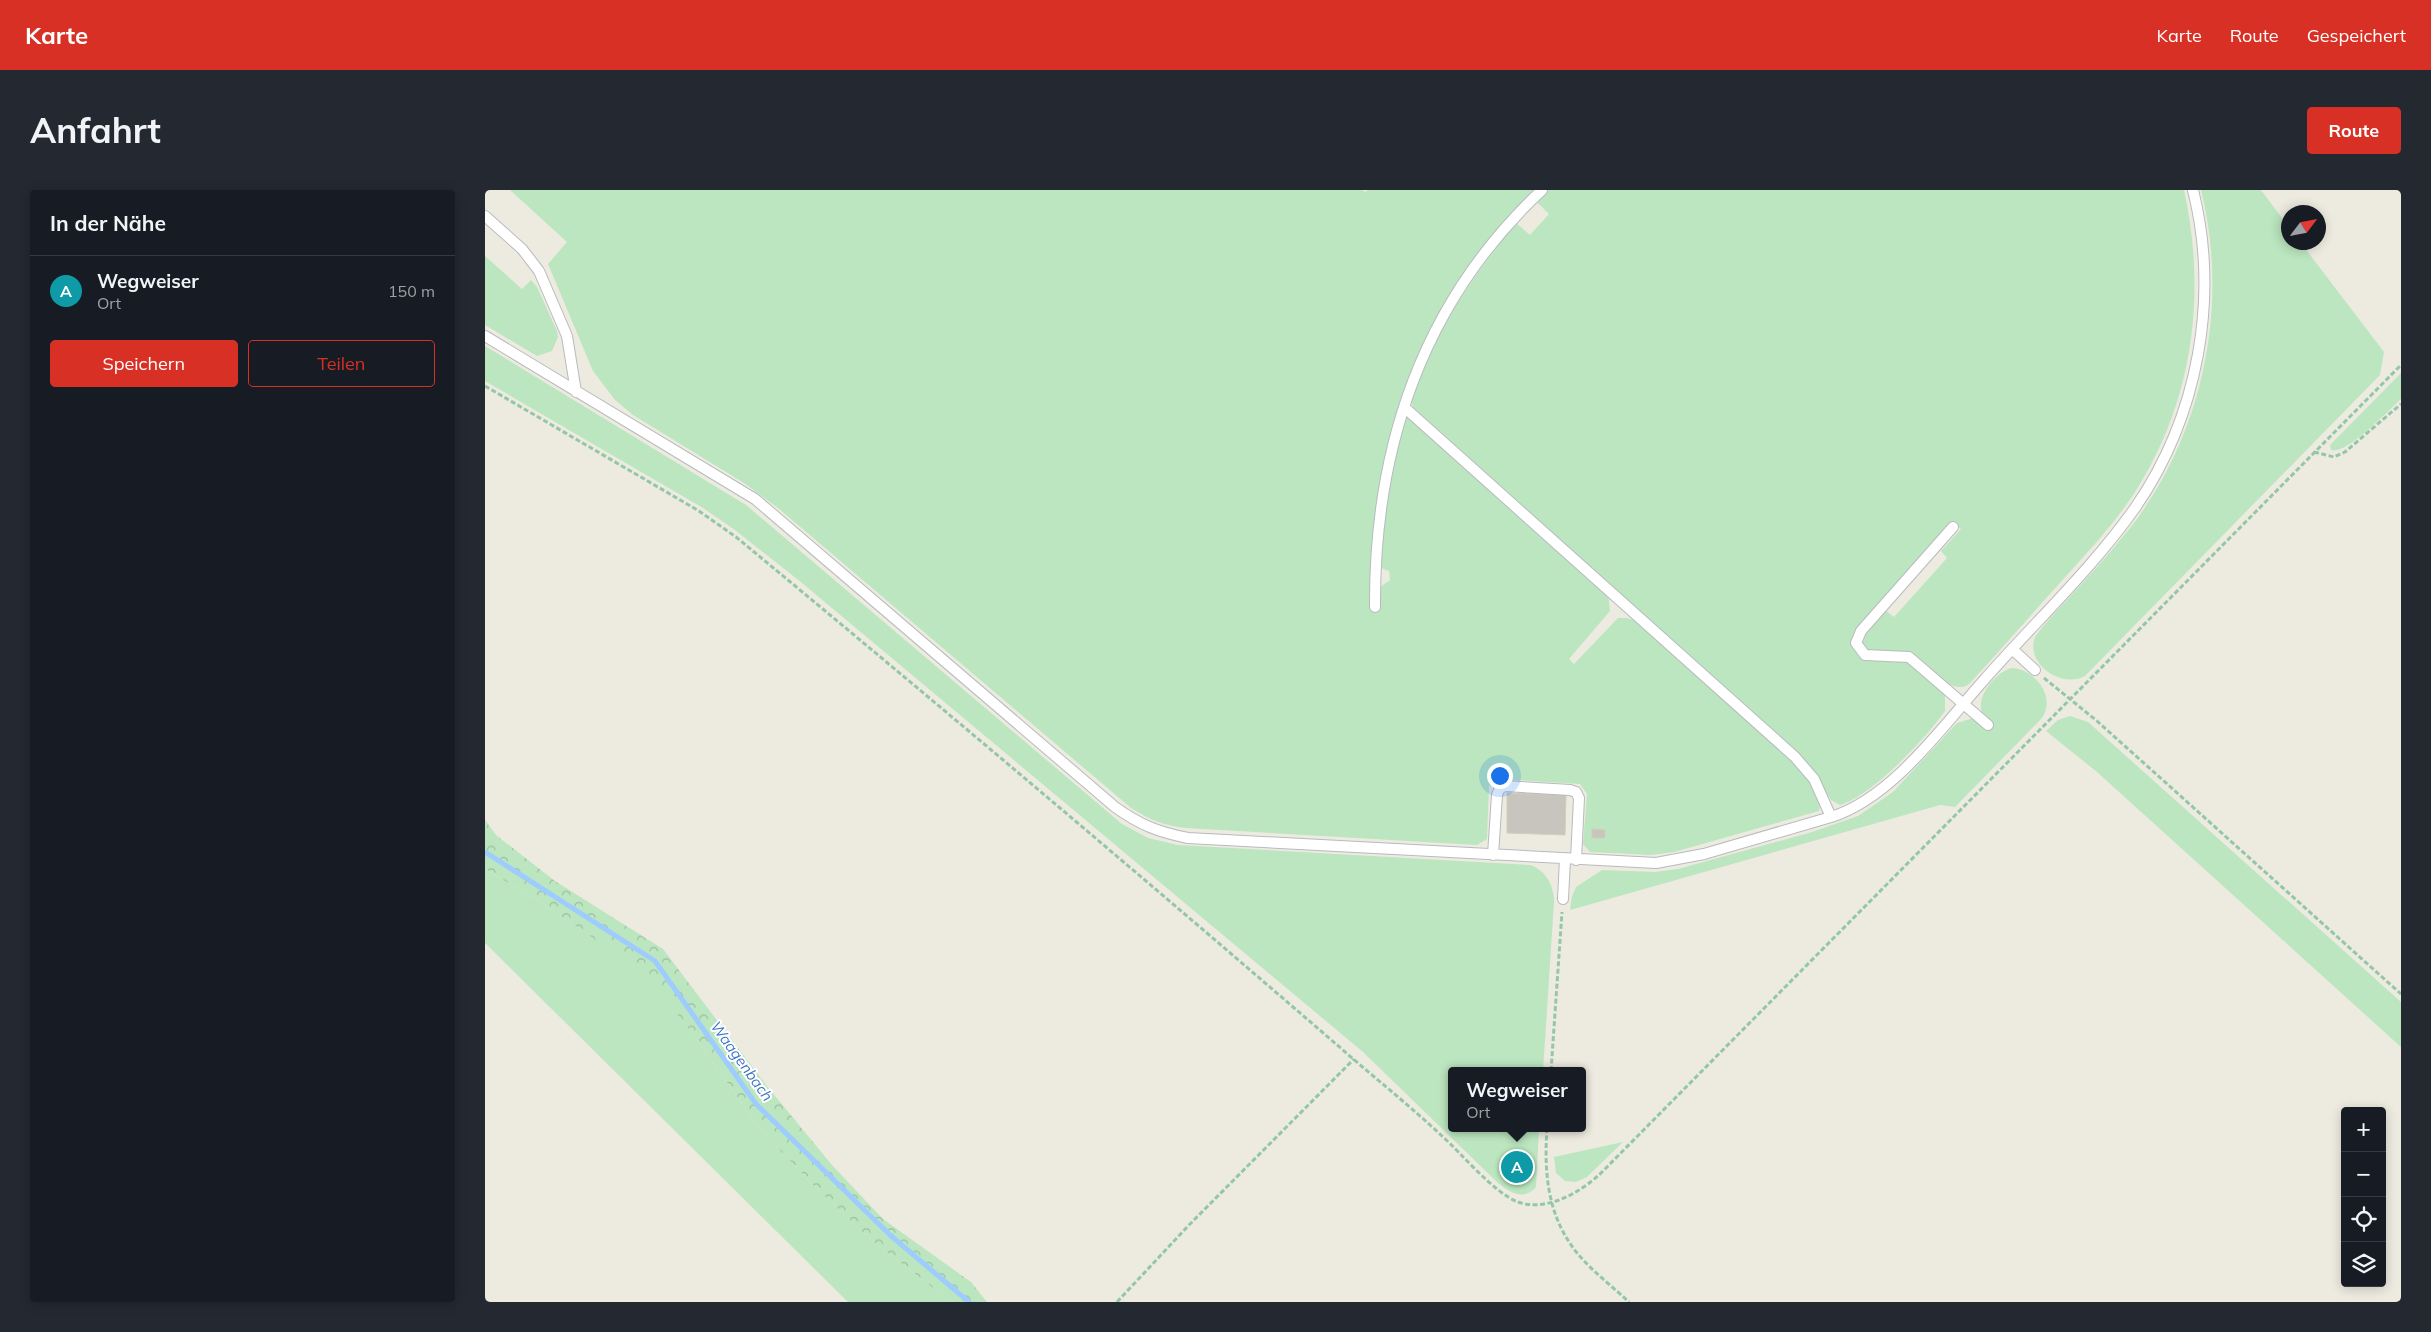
<!DOCTYPE html>
<html lang="de">
<meta charset="utf-8">
<style>
:root{--surface:#171b24;--page:#242831;--text:#f1f3f6;--muted:#9ea1a6;--line:#363941;--accent:#d93025}
body{margin:0;font-family:Mulish,sans-serif;background:var(--page);color:var(--text)}
.controls{position:absolute;right:15px;bottom:15px;display:grid;overflow:hidden;border-radius:5px;box-shadow:0 2px 12px #0003}
.controls button{width:45px;height:45px;display:grid;place-items:center;padding:0;border:0;border-bottom:1px solid var(--line);background:var(--surface);color:var(--text);font:25px sans-serif}
.compass{position:absolute;left:1796px;top:15px;width:45px;height:45px;border-radius:50%;background:var(--surface);box-shadow:0 2px 12px #0003;rotate:58deg}
.you{position:absolute;left:1014px;top:585px;width:18px;height:18px;margin:-12px;border:4px solid #fff;border-radius:50%;background:#1a73e8;box-shadow:0 0 0 8px #1a73e833}
.badge{display:grid;place-items:center;width:32px;height:32px;border-radius:50%;background:var(--accent);color:#fff;font-size:16px;font-weight:700}
.pin{position:absolute;translate:-50% -50%;border:2px solid #fff;box-shadow:0 1px 5px #0006}
.popup{position:absolute;left:963px;top:877px;width:138px;height:65px;box-sizing:border-box;display:grid;place-content:center;border-radius:5px;background:var(--surface);filter:drop-shadow(0 1px 4px #0005);font-size:16px;white-space:nowrap;color:var(--muted)}
.popup b{font-size:19px;color:var(--text)}
.popup::after{content:'';position:absolute;left:50%;top:100%;margin-left:-10px;border:10px solid transparent;border-top-color:var(--surface)}
.list{margin:0;padding:0;list-style:none}
h2{display:flex;justify-content:space-between;align-items:center;height:65px;margin:0;padding:0 20px;font-size:21px}
h2 small{font-size:16px;font-weight:400;color:var(--muted)}
.list li{display:grid;grid-template-columns:32px 1fr auto;gap:15px;align-items:center;box-sizing:border-box;height:70px;padding:0 20px;border-top:1px solid var(--line)}
.list b{display:block;font-size:19px;white-space:nowrap}
.list p{margin:0;font-size:16px;white-space:nowrap;color:var(--muted)}
.list em{font-size:16px;font-style:normal;color:var(--muted)}
.actions{display:flex;gap:10px;padding:15px 20px}
.actions a{flex:1;padding:11px 0;border:1px solid var(--accent);border-radius:5px;text-align:center;font-size:18px;color:var(--accent)}
.actions .main{background:var(--accent);color:#fff}
.icon{flex:none;width:28px;height:28px;fill:none;stroke:currentColor;stroke-width:2;stroke-linecap:round;stroke-linejoin:round}
.map{position:relative;flex:none;width:1916px;height:1112px;overflow:hidden;border-radius:5px}
header{display:flex;align-items:center;gap:30px;box-sizing:border-box;height:70px;padding:0 25px;background:var(--accent);color:#fff}
header strong{font-size:24px}
nav{display:flex;gap:28px;margin-inline-start:auto;font-size:18px}
.intro{display:flex;align-items:center;justify-content:space-between;box-sizing:border-box;height:120px;padding:0 30px}
h1{margin:0;font-size:35px}
.button{padding:12px 22px;border-radius:5px;background:var(--accent);color:#fff;font-size:18px;font-weight:700}
main{display:flex;gap:30px;padding:0 30px}
aside{flex:1;background:var(--surface);border-radius:5px;box-shadow:0 2px 12px #0003}
.map>svg:first-child{display:block}
.grass{fill:#bbe6bf}
.forest{fill:url(#forest-crowns)}
.lines{fill:none;stroke-linecap:round;stroke-linejoin:round}
.stream{stroke:#9eccff;stroke-width:5}
.building{fill:#c7c5bd;stroke:#d1cdbe}
.service-casing{stroke:#b8bac0;stroke-width:12}
.path{stroke:#94c7a7;stroke-width:3;stroke-dasharray:5 2.5;stroke-linecap:butt}
.service{stroke:#fff;stroke-width:10}
.labels{text-anchor:middle;dominant-baseline:central;stroke-width:4;stroke-linejoin:round;paint-order:stroke}
.water-label{font-size:15px;font-style:italic;fill:#3d74c5;stroke:#fff}
</style>
<header>
<strong>Karte</strong>
<nav><a>Karte</a><a>Route</a><a>Gespeichert</a></nav>
</header>
<div class="intro"><h1>Anfahrt</h1><a class="button">Route</a></div>
<main>
<aside>
<h2>In der Nähe<small></small></h2>
<ul class="list">
<li><span class="badge" style="background:#0f9aa8">A</span><div><b>Wegweiser</b><p>Ort</p></div><em>150 m</em></li>
</ul>
<div class="actions"><a class="main">Speichern</a><a>Teilen</a></div>
</aside>
<div class="map">
<svg width="1916" height="1112" viewBox="0 0 1916 1112">
<defs>
<pattern id="forest-crowns" width="20" height="18" patternUnits="userSpaceOnUse" patternTransform="scale(1.25)"><rect width="20" height="18" fill="#bbe6bf"/><path d="M2 6a3 3 0 1 1 6 0M12 15a3 3 0 1 1 6 0" fill="none" stroke="#9bbe9f"/></pattern>
</defs>
<rect width="100%" height="100%" fill="#edebe0"/>
<path class="grass" d="M25,0H877L880,2L883,0H1053C932,122 888,249 887,419H894L895,397L905,390L904,381L898,379C884,359 912,254 919,228L923,226L959,255L1123,403L1125,421L1084,469L1089,474L1133,428H1142L1152,431L1311,573C1322,585 1339,604 1334,621L1189,662L1166,665L1105,662L1098,654L1102,604L1095,594L1016,589L1004,596L1002,649L992,655L701,638C679,636 664,629 646,618L293,318L259,293L148,225L130,210L108,181L63,74L82,52Z
M1063,0H1699C1722,104 1708,212 1650,302C1628,336 1600,365 1573,395C1543,428 1514,462 1484,494C1466,508 1439,471 1424,461L1383,462L1377,457V447L1400,420L1409,427L1462,368L1456,361L1476,339L1467,332L1373,438L1368,454C1374,481 1403,465 1422,471C1433,475 1451,496 1460,505V521C1441,548 1387,606 1355,615L1346,610L1320,570L928,217L926,212C948,144 986,88 1031,33L1045,45L1064,24L1052,12Z
M1716,0H1776L1803,36L1804,52L1816,53L1899,162L1895,185L1600,486C1577,499 1540,474 1550,447C1559,434 1571,422 1582,410C1604,386 1625,363 1645,338C1718,245 1745,115 1716,0Z
M0,66L37,99L46,90L52,97L72,141L73,147L67,161L52,166L0,135Z
M0,156L261,315L637,634L663,648L693,655L1045,675C1061,680 1069,696 1069,712L1058,881H967V938H1054L1051,997C1039,1011 1025,1003 1013,993L878,862L317,393L250,340L218,318L0,191Z
M1916,183V209C1904,220 1860,266 1846,260L1845,255L1850,250Z
M1526,478C1549,478 1572,507 1557,528L1470,617L1455,615L1085,720L1087,706L1091,697L1117,680L1170,682L1193,679L1327,642L1373,626L1408,602L1472,533L1498,525C1489,508 1510,483 1526,478Z
M1585,526L1603,532L1916,812V857L1612,582L1561,541L1573,530Z
M0,679L52,710L162,784L213,851L274,938L333,1000L385,1049L466,1112H363L0,753Z
M1138,952L1102,987L1091,992L1080,991L1071,983L1069,967Z"/>
<path class="forest" d="M0,630L11,645L70,691L178,759L281,895L347,975L398,1029L486,1092L502,1112H466L385,1049L333,1000L274,938L213,851L161,784L52,710L0,679Z"/>
<g class="lines">
<path class="stream" d="M0,662L170,771L271,914L405,1045L484,1112"/>
</g>
<path class="building" d="M1022,603L1081,605L1080,645L1022,643Z
M1107,639L1120,640V648H1107Z"/>
<g class="lines">
<defs>
<path id="service" d="M0,26L37,59L54,81L82,146L91,202
M0,146L270,309L630,617C655,635 673,642 703,648L1171,673L1219,664L1346,627C1407,608 1457,537 1499,490C1549,433 1606,380 1650,318C1713,227 1735,108 1708,0
M919,217L1310,567L1329,589L1346,627
M1468,337L1376,441L1371,453L1380,465L1424,467L1503,535
M890,417C889,257 938,111 1057,0
M1527,459L1550,480
M1008,665L1012,605L1015,598L1020,596L1085,600L1091,602L1094,608L1091,670
M1078,709L1080,669"/>
</defs>
<use href="#service" class="service-casing"/>
<path class="path" d="M0,196L214,321L251,347C453,514 653,683 851,854C886,885 923,914 957,946C977,964 1009,1003 1033,1012C1061,1022 1094,1003 1114,985L1916,175
M1829,262L1849,267L1860,262L1916,214
M1559,488L1612,531L1916,804
M1066,881L1077,722
M1062,938C1059,981 1062,1023 1089,1059C1104,1079 1126,1095 1144,1112
M632,1112L704,1035L869,869"/>
<use href="#service" class="service"/>
</g>
<g class="labels">
<g class="water-label">
<text transform="translate(257 871) rotate(54)">Waagenbach</text>
</g>
</g>
</svg>
<div class="controls">
<button>+</button>
<button>−</button>
<button><svg class="icon" aria-label="locate" viewBox="0 0 24 24"><circle cx="12" cy="12" r="6"/><path d="M12 2v4M12 18v4M2 12h4M18 12h4"/></svg></button>
<button><svg class="icon" aria-label="layers" viewBox="0 0 24 24"><path d="M12 4l9 5-9 5-9-5zM3 14l9 5 9-5"/></svg></button>
</div>
<svg class="compass" viewBox="-18 -18 36 36"><path d="M0-13l5 13h-10z" fill="#e53935"/><path d="M0 13l5-13h-10z" fill="#9ea1a6"/></svg>
<div class="you"></div>
<div class="pin badge" style="left:1032px;top:977px;background:#0f9aa8">A</div>
<div class="popup"><b>Wegweiser</b>Ort</div>
</div>
</main>
